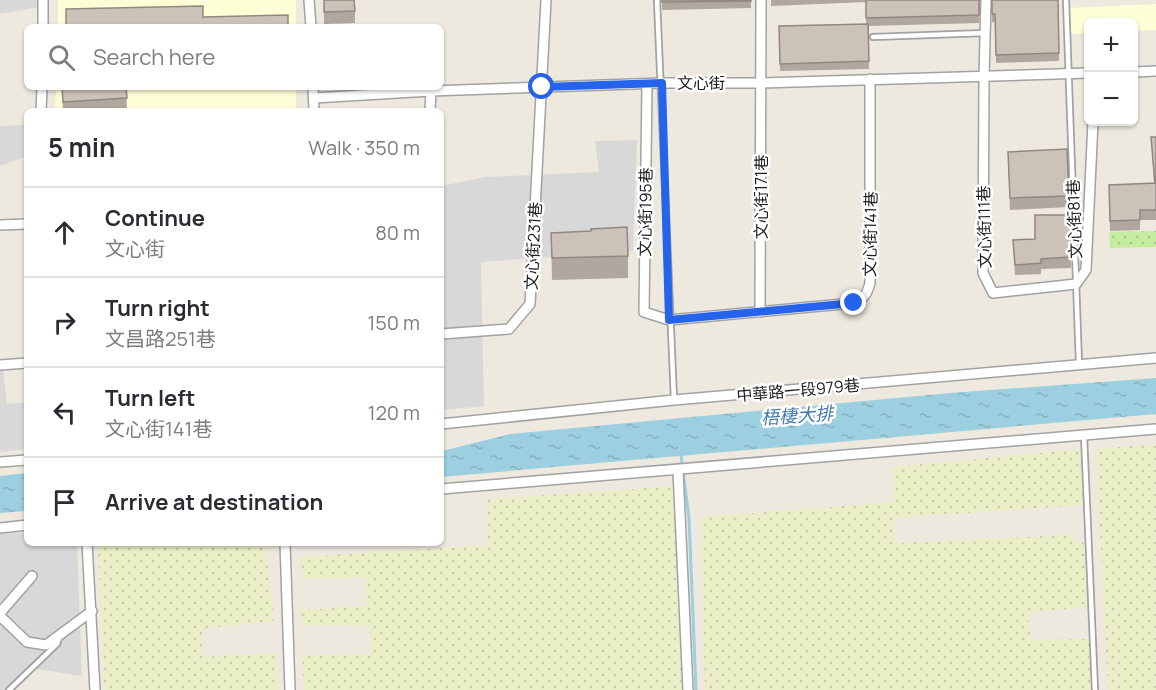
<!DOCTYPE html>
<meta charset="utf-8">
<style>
:root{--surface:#fff;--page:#f2f2f3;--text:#2b2b33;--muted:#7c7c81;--line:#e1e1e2}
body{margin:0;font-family:Manrope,"Noto Sans TC",sans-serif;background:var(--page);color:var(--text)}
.controls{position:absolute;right:18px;top:18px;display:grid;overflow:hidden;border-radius:9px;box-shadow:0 2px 4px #0004}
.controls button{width:54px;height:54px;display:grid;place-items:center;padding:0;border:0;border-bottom:2px solid var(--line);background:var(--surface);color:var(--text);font:30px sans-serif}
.stop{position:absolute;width:18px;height:18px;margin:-14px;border:4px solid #2563eb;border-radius:50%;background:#fff}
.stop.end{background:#2563eb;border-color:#fff;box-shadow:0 2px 6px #0008}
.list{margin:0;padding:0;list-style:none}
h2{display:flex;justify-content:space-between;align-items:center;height:78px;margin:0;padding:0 24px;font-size:26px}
h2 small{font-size:20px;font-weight:400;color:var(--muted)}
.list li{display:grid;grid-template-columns:39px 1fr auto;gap:18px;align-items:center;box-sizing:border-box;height:90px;padding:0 24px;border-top:2px solid var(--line)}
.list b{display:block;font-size:22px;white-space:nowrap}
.list p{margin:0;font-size:20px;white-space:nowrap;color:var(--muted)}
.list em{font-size:20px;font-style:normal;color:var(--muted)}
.icon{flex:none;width:33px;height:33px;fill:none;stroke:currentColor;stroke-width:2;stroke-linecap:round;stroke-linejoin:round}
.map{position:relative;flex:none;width:1156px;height:690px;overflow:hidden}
.search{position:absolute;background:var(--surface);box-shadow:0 2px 4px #0004;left:24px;top:24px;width:420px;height:66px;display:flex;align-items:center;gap:15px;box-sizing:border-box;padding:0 21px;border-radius:9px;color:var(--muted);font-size:22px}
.panel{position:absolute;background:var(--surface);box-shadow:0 2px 4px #0004;left:24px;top:108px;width:420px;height:438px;border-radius:9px}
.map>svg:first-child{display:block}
.residential{fill:#d9d8d8}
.education{fill:#ffffd7}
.farmland{fill:url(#farmland-dots)}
.grass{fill:url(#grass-dots)}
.water{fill:url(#water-ripples)}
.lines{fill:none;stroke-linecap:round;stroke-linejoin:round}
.stream{stroke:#9ccfdf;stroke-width:3}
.service-casing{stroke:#a2a2a2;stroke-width:8}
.minor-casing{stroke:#a2a2a2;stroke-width:12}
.service{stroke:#fff;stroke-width:4.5}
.minor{stroke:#fff;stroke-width:9}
.wall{fill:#b0a79e}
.building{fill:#cdc2b8;stroke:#908881;stroke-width:1.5}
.route{stroke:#2563eb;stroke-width:8}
.labels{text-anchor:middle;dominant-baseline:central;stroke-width:5;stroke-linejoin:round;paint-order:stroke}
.street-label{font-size:16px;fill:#1b1b1b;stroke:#fff}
.water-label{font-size:18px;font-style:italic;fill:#4278b0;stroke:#fff}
</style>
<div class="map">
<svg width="1156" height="690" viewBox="0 0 1156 690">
<defs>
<pattern id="farmland-dots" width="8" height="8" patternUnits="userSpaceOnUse" patternTransform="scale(1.5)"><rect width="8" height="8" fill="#ebefc8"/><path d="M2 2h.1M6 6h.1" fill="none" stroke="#c9ccab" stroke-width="1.8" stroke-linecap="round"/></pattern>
<pattern id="grass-dots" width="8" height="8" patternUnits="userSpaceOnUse" patternTransform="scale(1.5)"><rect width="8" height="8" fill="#c5eda0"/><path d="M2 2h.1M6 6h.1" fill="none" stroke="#a9cb89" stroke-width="1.8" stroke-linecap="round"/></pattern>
<pattern id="water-ripples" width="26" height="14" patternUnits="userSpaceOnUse" patternTransform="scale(1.5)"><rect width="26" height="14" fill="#9ccfdf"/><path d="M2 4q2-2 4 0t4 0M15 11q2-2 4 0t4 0" fill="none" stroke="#86b1bf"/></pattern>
</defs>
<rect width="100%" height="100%" fill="#eee9df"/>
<path class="residential" d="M0,0H38L39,7L0,14Z
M27,125V156L0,166V126Z
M637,140L633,251L481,262L484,406L441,410V186L485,177L599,172L595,141Z
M0,371H3L7,404L27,402V449L0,452Z
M27,532V543H77L82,676L36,669L16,690H0V534Z"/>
<path class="education" d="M58,0H296V27H58Z
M1156,4V30L1134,31V22H1088V33L1071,34L1070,8Z
M56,87H296V111H55Z"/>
<path class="farmland" d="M1156,444V690H1108L1096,449Z
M1081,449L1083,505L893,518L896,543L1072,535L1076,542L1085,543L1090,607L1028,613L1031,640L1089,639L1091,690H705L701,517L895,502L892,467Z
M677,486L687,690H304L302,656L372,654L369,626L303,625L299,610L367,606L366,578H303L300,557L488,545L486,499Z
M103,543H265L274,621L202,629V657L276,653L278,690H104L98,550Z"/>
<path class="grass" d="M1156,231V247L1110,248L1109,232Z"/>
<path class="water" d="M1156,378V414L441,477V449L446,450L510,434L950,393Z
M27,473V511L0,513V476Z"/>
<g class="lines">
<path class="stream" d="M681,455L689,518L696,690"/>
<defs>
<path id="service" d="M657,0L674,400
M1066,0L1079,364
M873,37L985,33
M1084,436L1095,690
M9,690L57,644L59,638"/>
<path id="minor" d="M309,0L311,27
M986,0L984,76L983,273L993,293L1076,284L1086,270L1093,122
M43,27V0
M1134,72L1156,71
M647,84L644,312L669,320L854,303C864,299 867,294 870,283V79
M313,87L314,111
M314,98L431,91L662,83H761L1088,73
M41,111L42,87
M430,111L431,91
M0,225L27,224
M760,312L761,0
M441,334L509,329L530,304L546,0
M0,365L27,363
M441,424L674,400L1156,358
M0,462L27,460
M678,470L688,690
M441,489L1156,429
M0,528L27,525
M87,543L95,690
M285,543L290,690
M0,613L32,576
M0,616L27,642L46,645L92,611"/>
</defs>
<use href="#service" class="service-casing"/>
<use href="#minor" class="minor-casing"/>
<use href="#service" class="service"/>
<use href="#minor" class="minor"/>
</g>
<path class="wall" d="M324,0L355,11V23L324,24Z
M662,0H751V8L662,10Z
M771,0H980L979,23L869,26V69L780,71L779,26L866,24V2L771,6Z
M992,0H1058L1059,61L996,63L995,22H992Z
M62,87H126L127,110L63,111Z
M1151,137H1156V220H1140V230L1110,231L1109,185L1154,183Z
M1008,152L1069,196V207L1010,210Z
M591,231L628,256V278L552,280L551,233Z
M1013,240L1071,257V268L1041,269V274L1015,275Z"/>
<path class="building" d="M324,0H354L355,11L324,12Z
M662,0H751V1L662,2Z
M866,0H979V15L866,18Z
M992,0H1058L1059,53L996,55L995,14H992Z
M203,6V17L288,15V27H66V9Z
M868,24L869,61L780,64L779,26Z
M62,87H126L127,98L63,102Z
M1151,137H1156V210H1140V220L1110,221L1109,185L1155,183Z
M1067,149L1069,196L1010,198L1008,152Z
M1035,215H1070L1071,257L1041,259V263L1015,265L1013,240L1035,239Z
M627,227L628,256L552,258L551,233L591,231V229Z"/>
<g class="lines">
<path class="route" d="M542,87L662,83L669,320L854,303"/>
</g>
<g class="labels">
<g class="street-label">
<text x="701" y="83">文心街</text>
<text transform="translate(761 197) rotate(-90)">文心街171巷</text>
<text transform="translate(645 212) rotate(-89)">文心街195巷</text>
<text transform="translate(1074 219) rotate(-92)">文心街81巷</text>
<text transform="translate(984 227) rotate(-91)">文心街111巷</text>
<text transform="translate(870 234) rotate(-89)">文心街141巷</text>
<text transform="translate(533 246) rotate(-87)">文心街231巷</text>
<text transform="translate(798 390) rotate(-5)">中華路一段979巷</text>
</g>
<g class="water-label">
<text transform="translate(797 415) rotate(-4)">梧棲大排</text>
</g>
</g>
</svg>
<div class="controls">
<button>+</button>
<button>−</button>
</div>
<div class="stop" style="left:542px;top:87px"></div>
<div class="stop end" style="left:854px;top:303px"></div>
<div class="search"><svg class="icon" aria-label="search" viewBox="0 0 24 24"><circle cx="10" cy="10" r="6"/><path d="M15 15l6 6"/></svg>Search here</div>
<section class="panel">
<h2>5 min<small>Walk · 350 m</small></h2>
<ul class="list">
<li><svg class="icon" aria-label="ahead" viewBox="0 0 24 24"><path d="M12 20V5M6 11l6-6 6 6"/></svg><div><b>Continue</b><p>文心街</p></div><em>80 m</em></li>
<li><svg class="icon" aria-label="right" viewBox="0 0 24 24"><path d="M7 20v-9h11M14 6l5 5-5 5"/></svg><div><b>Turn right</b><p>文昌路251巷</p></div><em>150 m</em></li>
<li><svg class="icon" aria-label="left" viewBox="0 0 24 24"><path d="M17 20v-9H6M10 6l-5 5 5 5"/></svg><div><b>Turn left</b><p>文心街141巷</p></div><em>120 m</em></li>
<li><svg class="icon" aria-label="arrive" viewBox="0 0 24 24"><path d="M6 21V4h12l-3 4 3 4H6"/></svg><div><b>Arrive at destination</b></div></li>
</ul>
</section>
</div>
